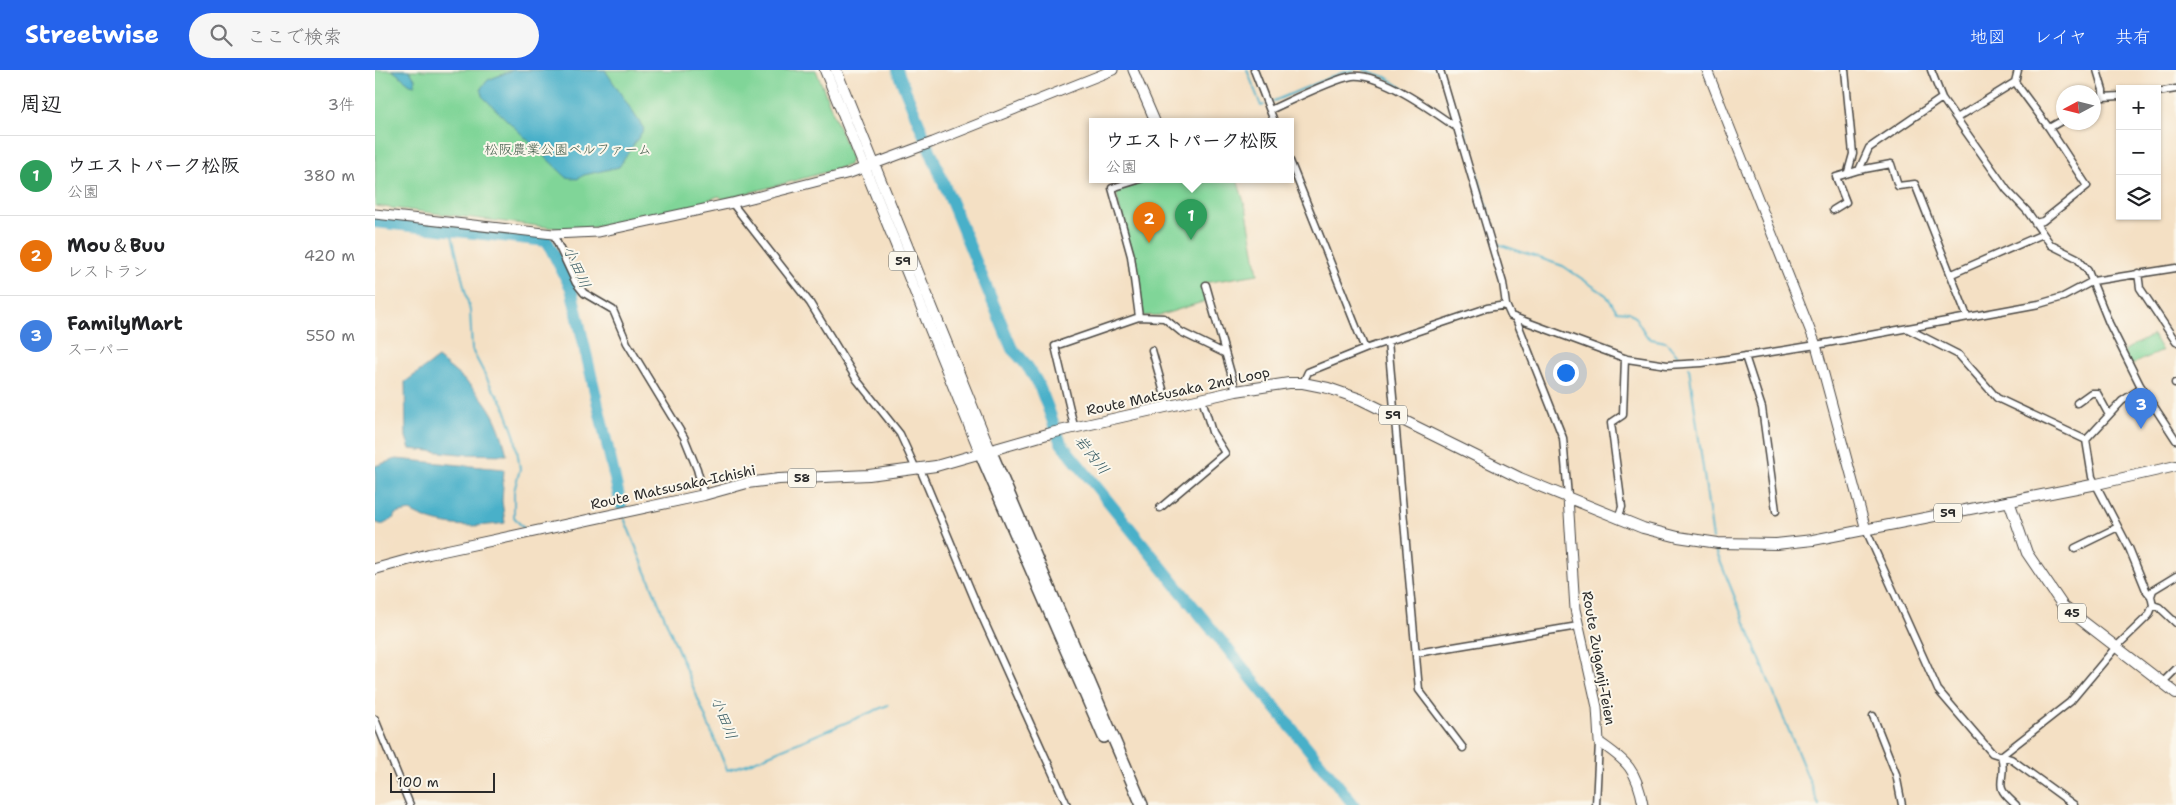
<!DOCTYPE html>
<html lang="ja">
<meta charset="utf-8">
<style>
:root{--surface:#fff;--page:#f6f6f6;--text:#202124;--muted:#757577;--line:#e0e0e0;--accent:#2563eb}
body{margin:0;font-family:"Shantell Sans","Klee One",sans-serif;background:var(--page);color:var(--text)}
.controls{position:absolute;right:15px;top:15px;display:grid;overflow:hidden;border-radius:0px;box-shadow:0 1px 4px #0004}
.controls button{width:45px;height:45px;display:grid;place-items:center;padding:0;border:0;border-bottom:1px solid var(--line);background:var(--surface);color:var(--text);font:25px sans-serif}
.compass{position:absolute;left:1681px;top:15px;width:45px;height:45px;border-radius:50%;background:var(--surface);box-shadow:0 1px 4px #0004;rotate:263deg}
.scale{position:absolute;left:15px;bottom:12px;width:105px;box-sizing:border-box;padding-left:5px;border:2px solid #2b2b2b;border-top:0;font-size:14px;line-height:18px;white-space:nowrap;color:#2b2b2b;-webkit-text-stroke:4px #fbf7ec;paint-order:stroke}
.you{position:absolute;left:1190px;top:302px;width:18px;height:18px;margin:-12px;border:4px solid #fff;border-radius:50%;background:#1a73e8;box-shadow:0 0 0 8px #1a73e833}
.badge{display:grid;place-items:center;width:32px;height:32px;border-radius:50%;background:var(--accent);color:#fff;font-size:16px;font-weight:700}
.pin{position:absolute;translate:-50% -41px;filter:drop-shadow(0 1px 2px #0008)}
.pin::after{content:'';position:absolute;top:26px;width:18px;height:15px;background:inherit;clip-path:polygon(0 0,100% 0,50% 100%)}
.popup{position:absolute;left:714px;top:48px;width:205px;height:65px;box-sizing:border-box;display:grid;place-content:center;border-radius:0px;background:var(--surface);filter:drop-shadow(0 1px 4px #0005);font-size:16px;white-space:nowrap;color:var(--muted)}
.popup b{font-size:19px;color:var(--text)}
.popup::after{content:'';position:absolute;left:50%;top:100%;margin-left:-10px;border:10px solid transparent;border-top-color:var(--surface)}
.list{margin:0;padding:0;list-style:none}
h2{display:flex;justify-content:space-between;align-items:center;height:65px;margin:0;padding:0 20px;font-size:21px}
h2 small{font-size:16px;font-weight:400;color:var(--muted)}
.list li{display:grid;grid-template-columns:32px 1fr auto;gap:15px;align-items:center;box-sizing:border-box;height:80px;padding:0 20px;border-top:1px solid var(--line)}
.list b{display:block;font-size:19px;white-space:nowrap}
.list p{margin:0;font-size:16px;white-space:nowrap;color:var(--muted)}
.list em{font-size:16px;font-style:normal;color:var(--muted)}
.icon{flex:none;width:28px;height:28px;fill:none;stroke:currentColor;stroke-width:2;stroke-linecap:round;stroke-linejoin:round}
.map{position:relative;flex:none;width:1801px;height:735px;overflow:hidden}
header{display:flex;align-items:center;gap:30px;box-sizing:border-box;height:70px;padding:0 25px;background:var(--accent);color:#fff}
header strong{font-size:24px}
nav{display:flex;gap:28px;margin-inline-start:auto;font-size:18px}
.search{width:350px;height:45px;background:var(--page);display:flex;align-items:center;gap:12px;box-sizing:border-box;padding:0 18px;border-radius:28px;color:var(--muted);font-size:19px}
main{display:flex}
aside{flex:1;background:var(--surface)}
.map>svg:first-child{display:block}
.green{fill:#80d598;stroke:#568062}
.water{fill:#4ab0c9;stroke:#3a6e7a}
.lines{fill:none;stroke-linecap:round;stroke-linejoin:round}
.stream{stroke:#4ab0c9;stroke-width:2}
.river{stroke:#4ab0c9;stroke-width:12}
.street-casing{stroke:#494642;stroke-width:9}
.secondary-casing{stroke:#494642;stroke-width:11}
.primary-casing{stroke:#494642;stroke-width:12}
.highway-casing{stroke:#494642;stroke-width:14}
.street{stroke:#fff;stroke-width:6}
.secondary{stroke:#fff;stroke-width:9}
.primary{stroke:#fff;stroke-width:10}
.highway{stroke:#fff;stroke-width:11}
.labels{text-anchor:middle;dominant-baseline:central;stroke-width:4;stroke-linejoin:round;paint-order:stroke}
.shield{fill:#fbf7ec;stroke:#696865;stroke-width:1}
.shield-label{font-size:12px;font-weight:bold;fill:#2b2b2b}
.park-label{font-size:14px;fill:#445e4c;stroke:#fbf7ec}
.street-label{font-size:14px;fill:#2b2b2b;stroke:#fbf7ec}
.water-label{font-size:15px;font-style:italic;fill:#365a62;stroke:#fbf7ec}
</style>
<header>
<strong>Streetwise</strong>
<div class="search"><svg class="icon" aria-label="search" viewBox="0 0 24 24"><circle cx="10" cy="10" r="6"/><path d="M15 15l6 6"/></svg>ここで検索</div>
<nav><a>地図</a><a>レイヤ</a><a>共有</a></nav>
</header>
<main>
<aside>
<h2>周辺<small>3件</small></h2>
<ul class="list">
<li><span class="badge" style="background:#2e9e5b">1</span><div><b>ウエストパーク松阪</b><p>公園</p></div><em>380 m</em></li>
<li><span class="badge" style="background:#e8710a">2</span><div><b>Mou＆Buu</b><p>レストラン</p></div><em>420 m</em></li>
<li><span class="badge" style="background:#3f7fe0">3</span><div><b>FamilyMart</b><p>スーパー</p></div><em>550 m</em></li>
</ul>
</aside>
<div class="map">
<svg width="1801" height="735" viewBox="0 0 1801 735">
<rect width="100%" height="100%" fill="#fbf7ec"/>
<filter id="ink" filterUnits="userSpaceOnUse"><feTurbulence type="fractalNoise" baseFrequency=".02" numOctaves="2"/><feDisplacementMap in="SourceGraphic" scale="10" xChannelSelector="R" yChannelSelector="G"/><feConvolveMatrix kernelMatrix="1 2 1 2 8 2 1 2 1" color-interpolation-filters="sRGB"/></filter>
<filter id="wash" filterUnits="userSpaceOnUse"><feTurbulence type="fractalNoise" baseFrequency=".0096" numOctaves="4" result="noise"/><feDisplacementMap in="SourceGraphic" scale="20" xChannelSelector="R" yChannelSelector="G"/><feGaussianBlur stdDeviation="1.12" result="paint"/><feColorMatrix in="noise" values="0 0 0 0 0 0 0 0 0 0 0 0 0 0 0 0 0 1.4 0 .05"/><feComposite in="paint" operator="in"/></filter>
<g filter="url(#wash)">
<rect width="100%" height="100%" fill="#f4e0c4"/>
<path class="green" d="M0,0H441L476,88L474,95C432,108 390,119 348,129L344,126L333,130L331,134L216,158L188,159L0,136Z
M777,109H862L872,142L883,204L829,213L831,231L786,245L769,246L765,241L741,121Z
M1778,265L1787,281L1755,295L1748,281Z"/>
<path class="water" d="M17,0H34L40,9V15L35,14Z
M138,0H230L269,59L244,97L209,105L202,109L191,107L107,26L106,18L113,10Z
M63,288C102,320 120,333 132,385L85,384L35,379L31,367L30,312Z
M21,389L129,399L127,431L130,453C97,458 65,458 35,441L20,444L18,449L7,455L0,452V396Z"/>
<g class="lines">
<path class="stream" d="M872,0L886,36L889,35
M989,0L1011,7L1032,21
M894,33L966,3L980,0
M1051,33L1078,51
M1084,55L1089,59L1123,174L1188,196L1231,225L1242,241L1254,242L1260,247L1271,265L1276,269L1291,272L1307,290
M76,161L95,241L97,280L117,318L128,333L140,367L145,399L139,421V447L150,460
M1314,298L1338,469
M249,448L352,700L372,694L513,635
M1339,476L1444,735"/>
<path class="river" d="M522,0L637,279C667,307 671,337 686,373L979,735
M0,152L172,171L196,218L246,435"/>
</g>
</g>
<g filter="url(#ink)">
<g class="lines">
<defs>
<path id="street" d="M879,0L899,51
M1065,0L1128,213L1131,235L1136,246L1252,289L1292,295L1327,293L1441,275L1664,234L1688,227L1718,211L1801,198
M1470,0L1478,84L1473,102
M1556,0L1567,28L1632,120L1652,141L1676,175L1702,188L1713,201L1734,253L1765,315L1801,370
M1722,0L1728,20V27
M1640,12L1674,58L1712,116L1668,151L1660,153
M1782,22L1801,19
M1718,32L1728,27L1745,26
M895,40C915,31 958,9 977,6C1006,3 1058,41 1082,58
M1582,48L1640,12L1643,0
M1674,58L1688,50
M915,91L990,279
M1484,100L1516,94L1523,116L1540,114L1592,246
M357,133L435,233L482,310L525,364L541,399
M1458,140L1471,132L1461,107L1484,100L1494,78L1567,28
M178,164L201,213L209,223L238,240L252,273L309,367L322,399L329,425
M1763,203L1765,218L1801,272
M1577,204L1668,164
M831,215L861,321
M764,247L789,248L806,262L849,283
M1141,249L1188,368L1193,427
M1533,259L1584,285L1622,328L1711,370
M1013,271L1044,620L1088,678
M777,280L793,337
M1370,286L1387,338L1401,441
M928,313L933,302L990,279L1112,238L1131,235
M1800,313H1801
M1702,333L1716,323H1722L1734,345
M698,352L680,276L764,247L756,186L737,118L766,109
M1711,370L1747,331L1767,318
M545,399L604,540L692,735
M785,438L850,383L837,362L827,329
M1243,449L1247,437L1236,353L1248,345L1250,288
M1491,460L1563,620L1617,683L1636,689L1699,735
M1700,478L1743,457
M1776,526L1778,520L1801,506
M1778,535L1784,537L1801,553
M1042,583L1203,556
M1788,612L1801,599
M1498,646L1521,704L1527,735
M0,649L35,735
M1626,686L1695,632L1741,577L1774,545L1778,535L1776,526L1771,520L1754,478L1717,407L1711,370
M1626,686C1631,701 1624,710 1627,719C1629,725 1637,731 1641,735
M1221,735L1224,672"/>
<path id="secondary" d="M758,0L780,51
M1332,0L1441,275L1491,460
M0,144L178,164L223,162L357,133L475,103L558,72L738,0
M1193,427L1200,539L1222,637L1224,672C1252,691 1262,700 1268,735"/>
<path id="primary" d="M450,0L605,382
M461,0L615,380
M1634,431L1652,483L1688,536L1801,623
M0,499L54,484L329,425L372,413L404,409L494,405L561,396L676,363L861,321L914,313H928L953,318L985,329L1145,408L1268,458L1303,467L1343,473L1401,474L1438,470L1722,414L1801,396"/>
<path id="highway" d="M615,380L767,735
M605,382L729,667"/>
</defs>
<use href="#street" class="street-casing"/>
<use href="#secondary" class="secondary-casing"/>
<use href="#primary" class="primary-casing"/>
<use href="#highway" class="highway-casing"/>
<use href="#street" class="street"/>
<use href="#secondary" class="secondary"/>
<use href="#primary" class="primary"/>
<use href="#highway" class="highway"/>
</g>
</g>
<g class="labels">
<g class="shield">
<rect x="514" y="181.5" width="28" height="19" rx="4"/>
<rect x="1004" y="335.5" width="28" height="19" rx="4"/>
<rect x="413" y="398.5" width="28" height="19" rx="4"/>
<rect x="1559" y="433.5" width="28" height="19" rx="4"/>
<rect x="1683" y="533.5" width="28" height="19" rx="4"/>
</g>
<g class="shield-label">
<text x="528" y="191">59</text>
<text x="1018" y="345">59</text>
<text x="427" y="408">58</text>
<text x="1573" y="443">59</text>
<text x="1697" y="543">45</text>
</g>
<g class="park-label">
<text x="193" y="79">松阪農業公園ベルファーム</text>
</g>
<g class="street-label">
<text transform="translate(803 321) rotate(-12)">Route Matsusaka 2nd Loop</text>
<text transform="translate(298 417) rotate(-12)">Route Matsusaka-Ichishi</text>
<text transform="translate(1224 588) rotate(80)">Route Zuiganji-Teien</text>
</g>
<g class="water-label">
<text transform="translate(202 197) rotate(66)">小田川</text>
<text transform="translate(717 385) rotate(52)">岩内川</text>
<text transform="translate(349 648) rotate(68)">小田川</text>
</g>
</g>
</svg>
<div class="controls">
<button>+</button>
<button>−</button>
<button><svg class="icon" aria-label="layers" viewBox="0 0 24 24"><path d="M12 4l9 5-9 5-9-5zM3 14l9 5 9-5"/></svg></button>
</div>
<svg class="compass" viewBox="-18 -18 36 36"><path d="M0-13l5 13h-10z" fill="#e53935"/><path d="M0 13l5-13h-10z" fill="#757577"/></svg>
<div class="scale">100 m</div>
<div class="you"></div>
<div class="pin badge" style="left:816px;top:170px;background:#2e9e5b">1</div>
<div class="popup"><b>ウエストパーク松阪</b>公園</div>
<div class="pin badge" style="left:774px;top:173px;background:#e8710a">2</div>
<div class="pin badge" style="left:1766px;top:359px;background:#3f7fe0">3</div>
</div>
</main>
